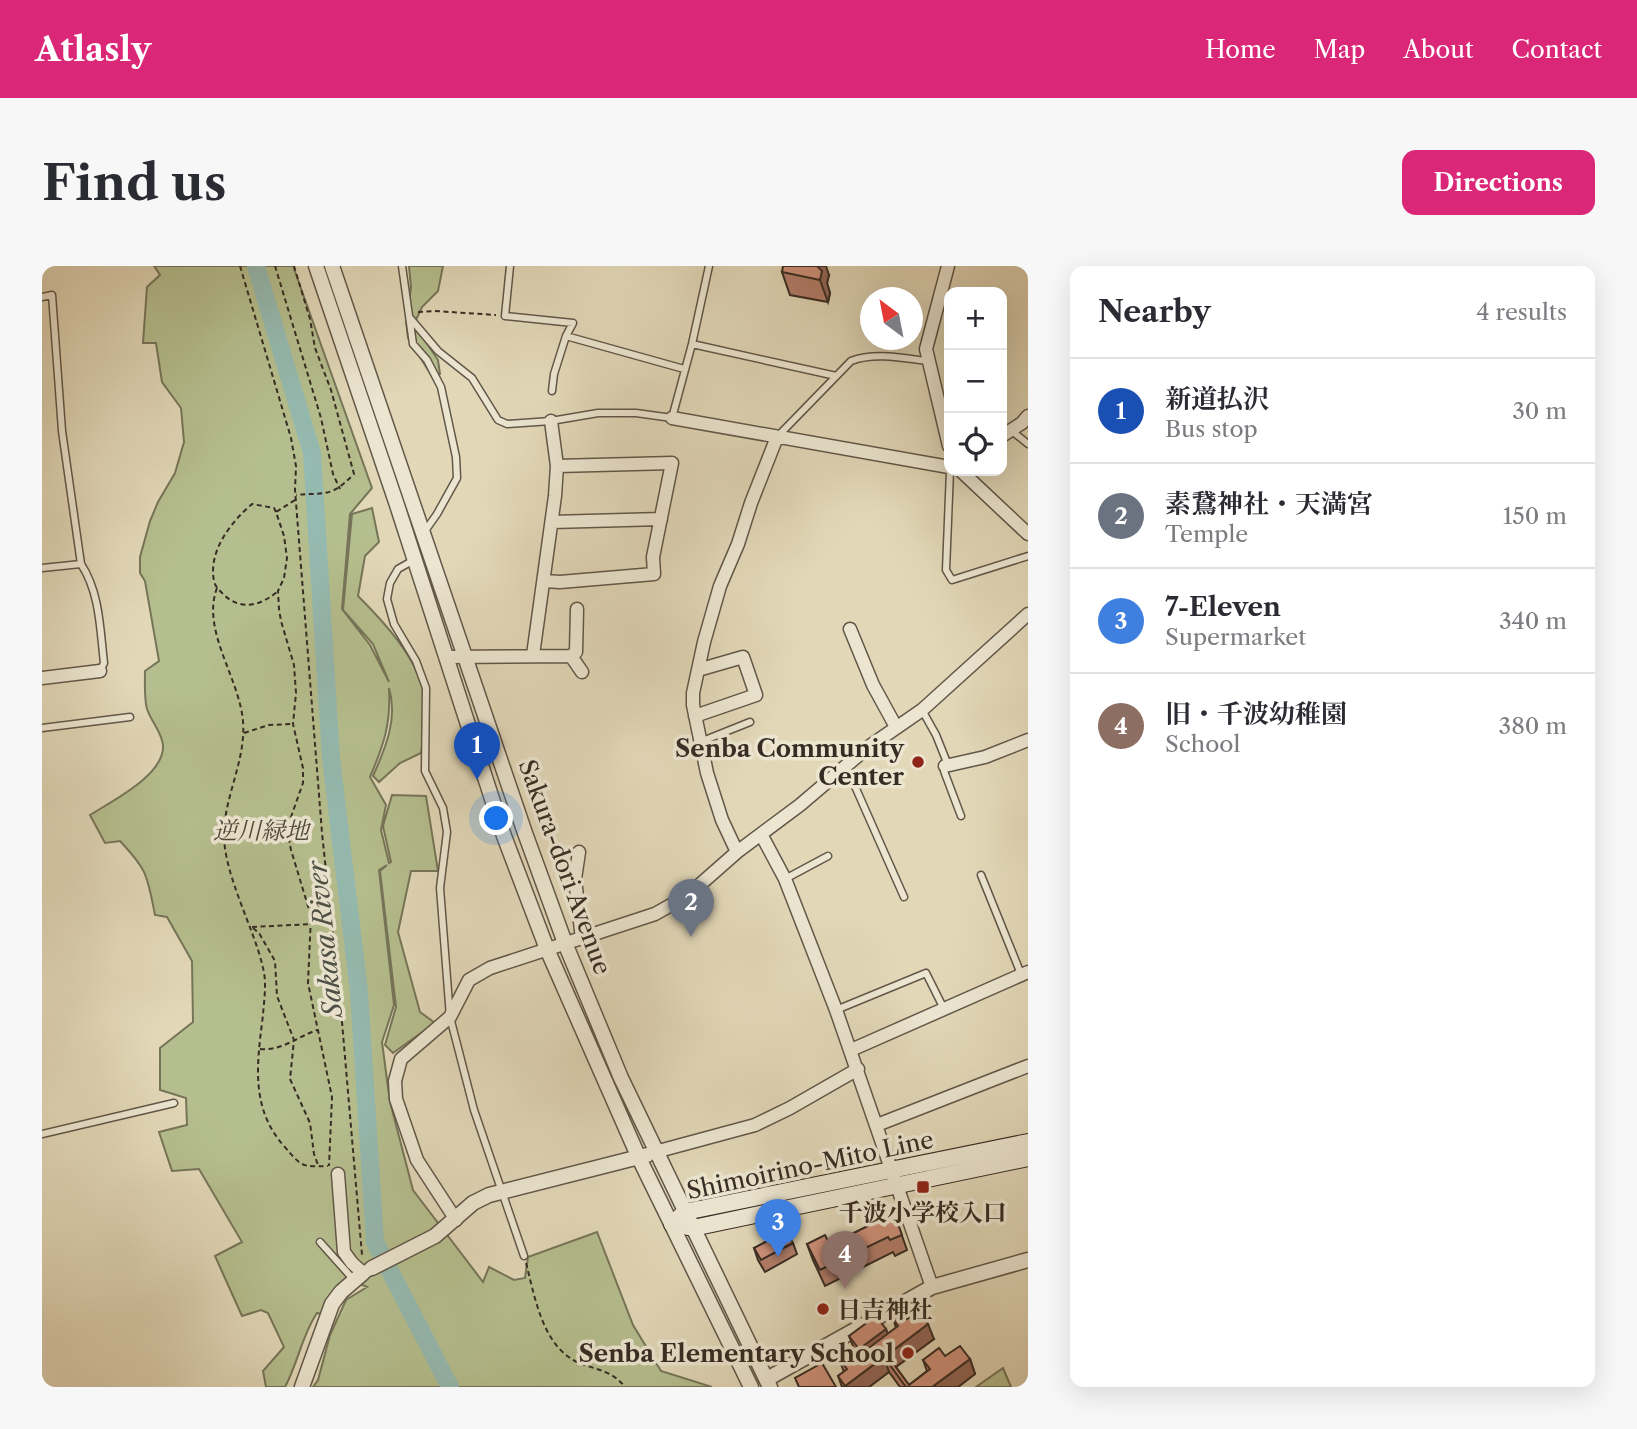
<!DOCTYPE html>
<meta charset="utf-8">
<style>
:root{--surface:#fff;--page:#f7f7f7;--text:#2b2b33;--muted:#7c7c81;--line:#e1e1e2;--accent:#db2777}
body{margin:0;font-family:"Libre Caslon Text","Noto Serif JP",serif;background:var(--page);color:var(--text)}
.controls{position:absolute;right:21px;top:21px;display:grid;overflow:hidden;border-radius:14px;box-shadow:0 7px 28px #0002}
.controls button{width:63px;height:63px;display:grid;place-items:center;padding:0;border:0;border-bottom:2px solid var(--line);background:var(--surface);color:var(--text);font:35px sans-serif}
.compass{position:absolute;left:818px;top:21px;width:63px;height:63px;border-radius:50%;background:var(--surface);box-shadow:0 7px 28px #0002;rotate:328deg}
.you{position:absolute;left:455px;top:553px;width:24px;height:24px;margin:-18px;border:5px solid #fff;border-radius:50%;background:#1a73e8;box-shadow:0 0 0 10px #1a73e833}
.badge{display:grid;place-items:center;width:46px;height:46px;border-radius:50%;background:var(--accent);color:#fff;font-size:23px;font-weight:700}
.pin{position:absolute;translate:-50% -58px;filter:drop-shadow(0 2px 4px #0008)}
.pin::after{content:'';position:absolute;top:37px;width:24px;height:21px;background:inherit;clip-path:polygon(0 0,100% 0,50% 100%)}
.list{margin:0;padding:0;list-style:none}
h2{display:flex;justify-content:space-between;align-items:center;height:91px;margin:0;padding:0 28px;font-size:30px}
h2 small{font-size:23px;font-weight:400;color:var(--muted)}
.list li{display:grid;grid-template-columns:46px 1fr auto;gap:21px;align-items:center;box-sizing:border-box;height:105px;padding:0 28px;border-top:2px solid var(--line)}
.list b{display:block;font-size:26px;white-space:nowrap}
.list p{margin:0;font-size:23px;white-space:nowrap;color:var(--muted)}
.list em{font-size:23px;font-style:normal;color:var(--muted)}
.icon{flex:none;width:38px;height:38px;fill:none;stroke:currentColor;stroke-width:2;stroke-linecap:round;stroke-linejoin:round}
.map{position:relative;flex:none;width:986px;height:1121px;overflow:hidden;border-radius:14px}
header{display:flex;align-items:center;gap:42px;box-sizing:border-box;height:98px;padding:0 35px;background:var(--accent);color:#fff}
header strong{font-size:33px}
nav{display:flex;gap:38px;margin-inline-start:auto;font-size:24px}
.intro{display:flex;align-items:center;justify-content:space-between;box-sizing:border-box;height:168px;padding:0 42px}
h1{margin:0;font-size:49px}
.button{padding:18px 32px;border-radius:14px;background:var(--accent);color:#fff;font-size:24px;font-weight:700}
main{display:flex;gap:42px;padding:0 42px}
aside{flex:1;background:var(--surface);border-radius:14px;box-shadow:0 7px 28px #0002}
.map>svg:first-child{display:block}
.green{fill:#b5be8e;stroke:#767559;stroke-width:2}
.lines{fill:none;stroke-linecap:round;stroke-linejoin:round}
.river{stroke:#95bab0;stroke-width:18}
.service-casing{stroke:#625749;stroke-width:9}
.minor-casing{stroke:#625749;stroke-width:15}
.tertiary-casing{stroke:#625749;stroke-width:17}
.secondary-casing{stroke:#372c24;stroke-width:18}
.path{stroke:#372c24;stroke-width:2;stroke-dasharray:5 3.5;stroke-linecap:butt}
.service{stroke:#ece6d1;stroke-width:6}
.minor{stroke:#ece6d1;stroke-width:12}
.tertiary{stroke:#ece6d1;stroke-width:14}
.secondary{stroke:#ece6d1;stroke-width:16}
.wall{fill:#b37e6b;stroke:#372c24;stroke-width:2}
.shaded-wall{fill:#926657;stroke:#372c24;stroke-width:2}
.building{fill:#d0927c;stroke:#372c24;stroke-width:2}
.poi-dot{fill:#8f2418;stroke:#ece6d1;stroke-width:2.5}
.labels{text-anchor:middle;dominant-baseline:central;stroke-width:7;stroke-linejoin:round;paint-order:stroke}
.poi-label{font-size:24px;font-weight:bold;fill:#372c24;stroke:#ece6d1;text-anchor:end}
.park-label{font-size:24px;font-style:italic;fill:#504939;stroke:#ece6d1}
.street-label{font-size:24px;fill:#372c24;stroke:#ece6d1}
.water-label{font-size:26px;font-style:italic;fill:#4e5047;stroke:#ece6d1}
</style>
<header>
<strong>Atlasly</strong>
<nav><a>Home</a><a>Map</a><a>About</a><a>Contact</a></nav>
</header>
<div class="intro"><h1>Find us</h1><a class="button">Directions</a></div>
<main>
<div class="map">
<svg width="986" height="1121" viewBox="0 0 986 1121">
<rect width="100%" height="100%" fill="#e2d8b8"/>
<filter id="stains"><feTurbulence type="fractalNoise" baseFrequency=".00286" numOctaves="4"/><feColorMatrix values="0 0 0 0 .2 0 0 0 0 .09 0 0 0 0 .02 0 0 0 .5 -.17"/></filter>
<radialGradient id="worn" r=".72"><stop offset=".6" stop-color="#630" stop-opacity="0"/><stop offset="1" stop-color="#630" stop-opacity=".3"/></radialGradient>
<path class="green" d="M112,0H251L330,222L308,248L300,343L328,379L347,416L331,378L301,344L310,248L330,242L337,276L323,290L316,330C347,361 386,403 385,450C384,462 381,475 379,487L358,497L337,516L331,510C344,481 356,452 347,422C349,458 342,478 328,511L344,539L339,564L347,597L349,596L341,560L350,529L384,530L396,605H369L356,666L378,746L393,757L351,787L343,779L354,741L338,605L345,599L337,604L352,739L340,776L348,836L371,924L441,1016L447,1001L472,1014L483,1012L486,991L555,966L591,1059L619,1105L670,1121H271L276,1114L288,1069L304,1034L325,1021L304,1012L290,1026L279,1048L275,1047C260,1069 256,1097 243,1121H224L221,1105L242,1081L226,1047L219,1044L200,1050L173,990L200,976L157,903L130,905L117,866L145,859L144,832L118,824V782L151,756L150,695L125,651L113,649C105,609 106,605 78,575L63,577L48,549C70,535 123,509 121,479C120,467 109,455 105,443C102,432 103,417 103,405L117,395L103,315L98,307V291L108,255L116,236L133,207L142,176L139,142L120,116L114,77H101L105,21L118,9Z
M367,0H401L396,25L380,41L372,58L396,94L398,108L391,112L366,72L364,55L369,22Z
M961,1102L969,1121H934Z"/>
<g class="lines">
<path class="river" d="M214,0L270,187L289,492L317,726L333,976L408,1121"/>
<defs>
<path id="service" d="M360,0L371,78L385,94L399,121L414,191L415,212L395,248L383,265
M468,0L463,50L531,57L524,70
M0,31L10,29L20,165L39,298C58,327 58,363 62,397L58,405
M368,52L396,85L430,112L456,154L465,158L509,155L556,147H594L630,152L650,78L667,0
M650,78L794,110
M510,125L512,108L524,70L642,103
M970,165L986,178
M735,171L809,95C832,86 861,92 885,95
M908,205L904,304L910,314L986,290
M372,294L356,303L348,317L345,333L352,358L374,395L384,422L383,505L401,542L405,566L398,622L408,751L432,844L482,990
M0,302L39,298
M880,444L894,469L904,494L902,505L919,550
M0,462L88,451
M658,476L708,456
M804,500L862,631
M939,609L979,708
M743,613L786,590
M794,744L884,707L902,743
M0,868L132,837
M278,976L311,1013"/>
<path id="minor" d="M906,0L884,83L907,180
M630,152L907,201
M960,170L980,157L986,150
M919,205L986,268
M510,256L619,253
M502,315L518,316L612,308L611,291L630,197L515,200
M808,363L831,419L854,461
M491,389L513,230L515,200L509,155
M529,390L534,386L535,343
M405,391L529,390L540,406
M0,412L58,405
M653,450L714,429L701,391L656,404
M903,500L943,491L986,474
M719,568L743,613L794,744L890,1021
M537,586L533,613L540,673
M695,586L680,554L665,507L651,439V427L662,376L678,320L696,278L709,237L735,171
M809,784L986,706
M835,859L986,800
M613,886L713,859L748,842L816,803
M296,908L302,986L310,997L321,1007L330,1002
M414,954L375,894L354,833L353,815L359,793L408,751L427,714L448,702L613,648L645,630L695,586L758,539L825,482L880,444L986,348"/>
<path id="tertiary" d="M274,0L355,239L462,570L505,683L597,892L709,1121
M290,0L483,567L523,677L579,812L728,1121
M330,1002L393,970L431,937L447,929L605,889
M725,1113L890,1021L986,994
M260,1121L290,1038L299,1026L321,1007"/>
<path id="secondary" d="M630,958L643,946L986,876
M630,958L651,962L986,892"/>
</defs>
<use href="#service" class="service-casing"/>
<use href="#minor" class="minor-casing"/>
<use href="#tertiary" class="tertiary-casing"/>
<use href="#secondary" class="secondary-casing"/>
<path class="path" d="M198,0L249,172L254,200L253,224L280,567L300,756L320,989
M233,0L279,152L291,208L298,223
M252,0L268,53L273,82L289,124L312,208C288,232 285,226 254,229
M376,46L393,45L454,49
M253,234L234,246L242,270L245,292L242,312L236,325L237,343L239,355L252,399L254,427L251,458L261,502V517L249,551L246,569L249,584L269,650L266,717L290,831L287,900
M234,246L232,242L210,238C189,256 166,285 172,315C173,320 177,324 181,328C198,345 218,340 235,326
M175,322C159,364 197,411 201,455C204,493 184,527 182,564C180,606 212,661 221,702C225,717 222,734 221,749C215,797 208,842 242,880C260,901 259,901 286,900
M202,467L227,459L251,458
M210,661L270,658
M211,662L217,667L233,695L235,730L252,774L248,813L268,857L272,888L276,899
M218,783C240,785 255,771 275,764
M484,997C493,1031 500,1079 535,1096C553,1104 570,1104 583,1121"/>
<use href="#service" class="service"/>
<use href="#minor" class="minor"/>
<use href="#tertiary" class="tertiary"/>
<use href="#secondary" class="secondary"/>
</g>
<path class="wall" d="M740,6L787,9L785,17L788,27L786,36L748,29Z
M852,947L865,984L853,990L851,986L783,1020L771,994L765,978L788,979Z
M751,977L755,988L723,1006L716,994L712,982Z
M851,1052L865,1053L892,1073L854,1101L867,1119L885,1105L881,1094L903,1090L928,1093L933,1108L916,1121H858L847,1106L827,1121H800L796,1110L802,1106L797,1093H812L817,1090L813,1085L807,1070L844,1063L845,1068L854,1062Z"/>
<path class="shaded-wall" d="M775,0H784L787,9L785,17L788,27L786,36L778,14Z
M886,1058L892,1073L851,1103L845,1089Z
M844,1063L849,1078L823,1098L817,1083Z
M842,1091L847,1106L827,1121H804L803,1120Z
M928,1093L933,1108L916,1121H890Z"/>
<path class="building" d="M741,0H775L780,5L778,14L740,6Z
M852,947L860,969L848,974L846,971L778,1004L765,978L783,969L788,979Z
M744,965L751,977L719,994L712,982Z
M876,1045L886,1058L845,1089L867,1119L888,1103L881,1094L897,1082L903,1090L918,1080L928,1093L890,1121H864L842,1091L803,1120L796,1110L805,1103L797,1093L806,1086L812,1093L856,1060L851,1052L860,1046L865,1053Z
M834,1050L844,1063L817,1083L807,1070Z
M780,1097L794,1121H757L753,1112Z"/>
<g class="poi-dot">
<circle cx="876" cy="496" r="7"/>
<rect x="874" y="914" width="14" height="14" rx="3.5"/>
<circle cx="781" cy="1043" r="7"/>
<circle cx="866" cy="1087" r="7"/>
</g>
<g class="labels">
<g class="poi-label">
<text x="862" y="482">Senba Community<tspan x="862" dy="28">Center</tspan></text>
<text x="881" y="946" text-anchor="middle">千波小学校入口</text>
<text x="795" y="1043" text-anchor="start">日吉神社</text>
<text x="852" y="1087">Senba Elementary School</text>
</g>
<g class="park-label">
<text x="219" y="564">逆川緑地</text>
</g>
<g class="street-label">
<text transform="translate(523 601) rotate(70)">Sakura-dori Avenue</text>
<text transform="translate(768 899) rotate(-12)">Shimoirino-Mito Line</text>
</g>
<g class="water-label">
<text transform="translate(283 673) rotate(-96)">Sakasa River</text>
</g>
</g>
<rect width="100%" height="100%" filter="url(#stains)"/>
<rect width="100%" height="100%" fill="url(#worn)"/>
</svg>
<div class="controls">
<button>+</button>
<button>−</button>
<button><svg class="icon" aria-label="locate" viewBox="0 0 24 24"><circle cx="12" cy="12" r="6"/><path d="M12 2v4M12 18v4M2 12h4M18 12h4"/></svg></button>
</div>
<svg class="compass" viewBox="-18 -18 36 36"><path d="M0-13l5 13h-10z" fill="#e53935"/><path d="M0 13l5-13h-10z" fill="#7c7c81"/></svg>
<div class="you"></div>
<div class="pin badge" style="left:435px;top:514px;background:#1a4fb4">1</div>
<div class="pin badge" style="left:649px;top:671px;background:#6b7280">2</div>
<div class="pin badge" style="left:736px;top:991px;background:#3f7fe0">3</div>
<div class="pin badge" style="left:803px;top:1023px;background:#8d6e63">4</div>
</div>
<aside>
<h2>Nearby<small>4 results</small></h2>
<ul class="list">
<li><span class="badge" style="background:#1a4fb4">1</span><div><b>新道払沢</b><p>Bus stop</p></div><em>30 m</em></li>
<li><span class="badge" style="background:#6b7280">2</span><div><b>素鵞神社・天満宮</b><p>Temple</p></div><em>150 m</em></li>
<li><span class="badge" style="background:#3f7fe0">3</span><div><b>7-Eleven</b><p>Supermarket</p></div><em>340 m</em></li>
<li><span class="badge" style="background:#8d6e63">4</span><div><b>旧・千波幼稚園</b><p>School</p></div><em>380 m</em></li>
</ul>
</aside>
</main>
